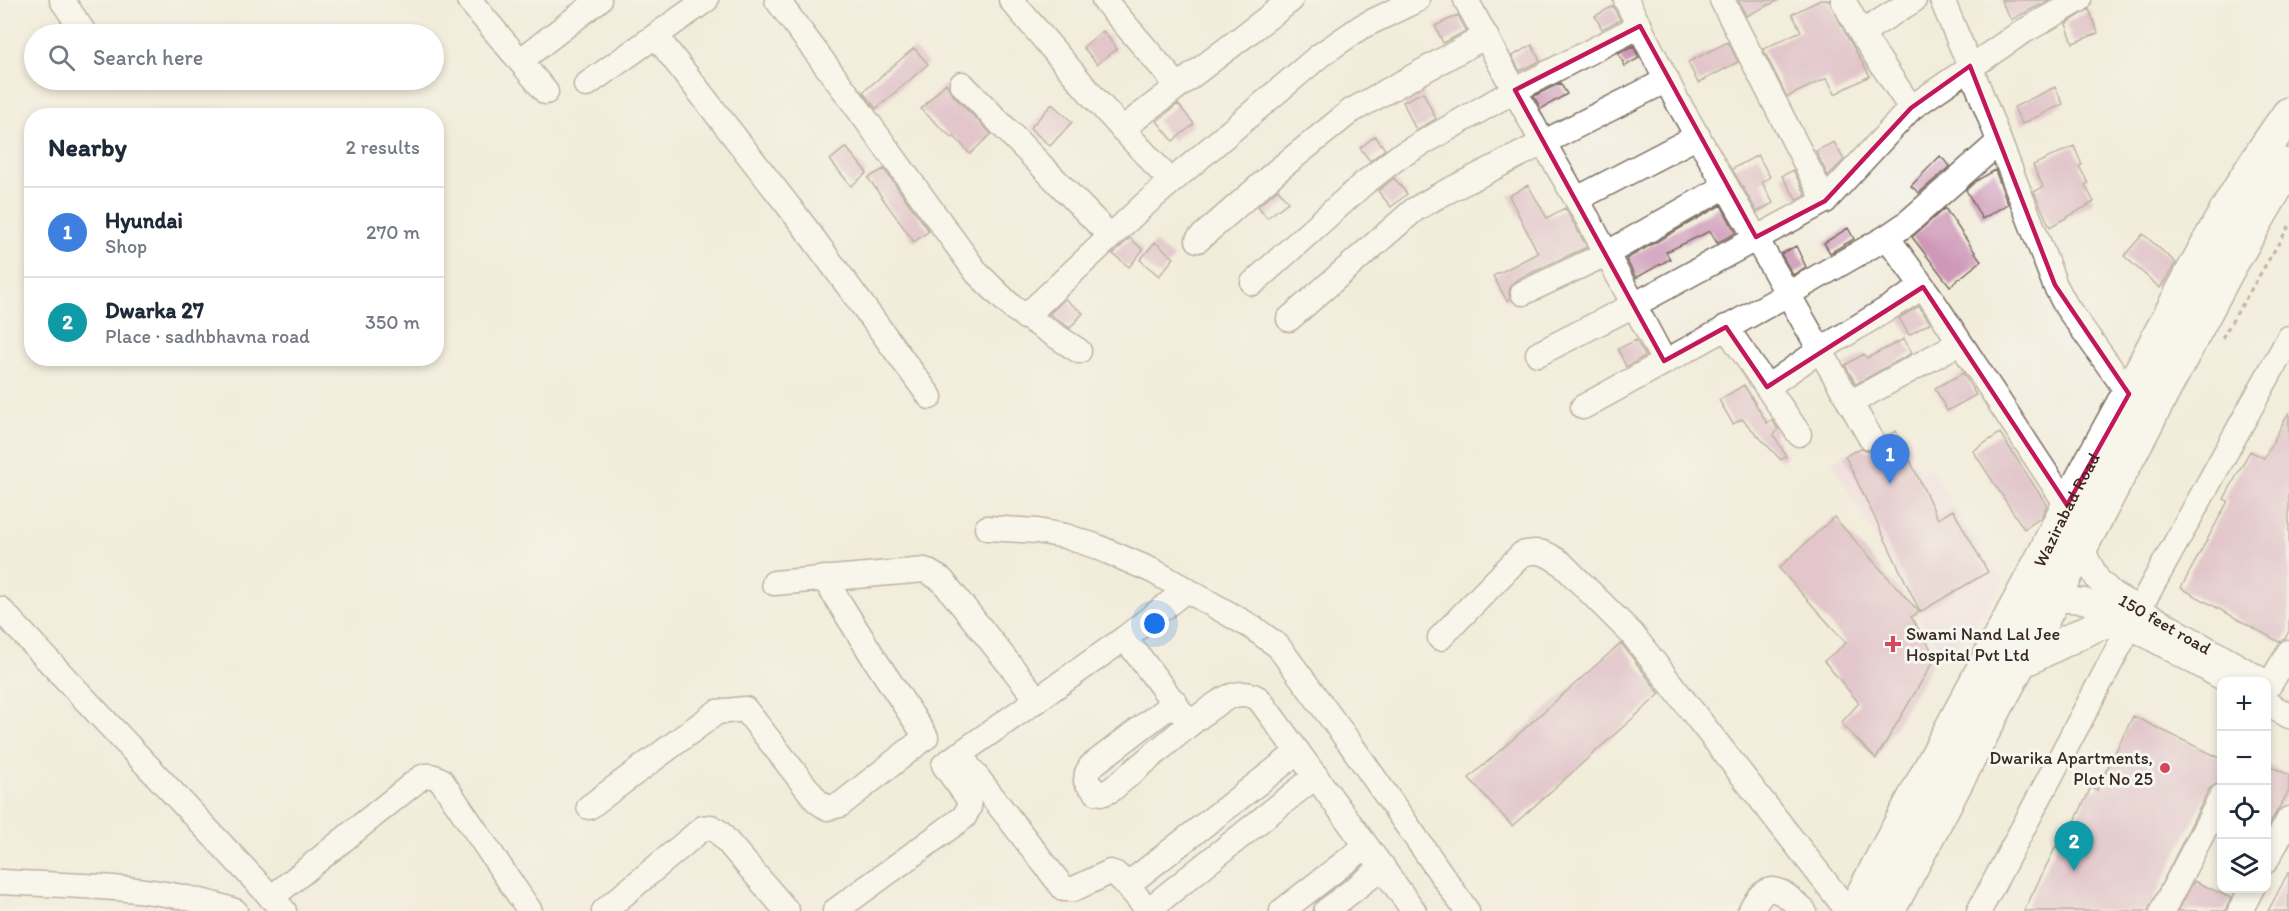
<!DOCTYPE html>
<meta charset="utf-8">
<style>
:root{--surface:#fff;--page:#f6f6f7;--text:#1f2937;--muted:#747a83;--line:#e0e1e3;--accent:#b45309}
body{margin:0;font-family:Itim,sans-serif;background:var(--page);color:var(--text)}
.controls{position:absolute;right:18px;bottom:18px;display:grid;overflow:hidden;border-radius:12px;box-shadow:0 3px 9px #0003}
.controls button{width:54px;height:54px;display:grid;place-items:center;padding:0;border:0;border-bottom:2px solid var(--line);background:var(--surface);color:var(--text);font:30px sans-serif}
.you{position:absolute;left:1155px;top:624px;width:21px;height:21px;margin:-15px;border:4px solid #fff;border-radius:50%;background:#1a73e8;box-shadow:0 0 0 9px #1a73e833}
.badge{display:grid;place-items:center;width:39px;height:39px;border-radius:50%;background:var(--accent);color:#fff;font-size:20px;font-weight:700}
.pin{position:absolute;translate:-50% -50px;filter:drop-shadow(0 2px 3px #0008)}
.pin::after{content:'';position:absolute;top:32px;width:21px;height:18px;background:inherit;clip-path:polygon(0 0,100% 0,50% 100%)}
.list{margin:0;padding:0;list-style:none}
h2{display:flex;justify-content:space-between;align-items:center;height:78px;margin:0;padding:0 24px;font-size:26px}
h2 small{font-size:20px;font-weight:400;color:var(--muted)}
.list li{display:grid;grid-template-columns:39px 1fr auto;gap:18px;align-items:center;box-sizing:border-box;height:90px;padding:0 24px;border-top:2px solid var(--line)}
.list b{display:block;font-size:22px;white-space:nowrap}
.list p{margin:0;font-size:20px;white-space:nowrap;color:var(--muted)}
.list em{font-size:20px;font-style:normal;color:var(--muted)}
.icon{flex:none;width:33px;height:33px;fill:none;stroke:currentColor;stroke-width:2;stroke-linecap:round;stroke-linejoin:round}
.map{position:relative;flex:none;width:2289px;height:911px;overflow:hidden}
.search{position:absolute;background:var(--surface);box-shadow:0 3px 9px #0003;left:24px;top:24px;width:420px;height:66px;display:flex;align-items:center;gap:15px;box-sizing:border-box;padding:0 21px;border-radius:33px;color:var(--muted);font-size:22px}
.panel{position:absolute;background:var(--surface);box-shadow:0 3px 9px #0003;left:24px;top:108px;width:420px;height:258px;border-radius:24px}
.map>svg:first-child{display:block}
.built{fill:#f0d0e5}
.building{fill:#cf98b8}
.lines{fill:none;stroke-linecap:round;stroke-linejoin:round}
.minor-casing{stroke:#7b6e60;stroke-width:27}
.major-casing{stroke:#7b6e60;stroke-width:33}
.highway-casing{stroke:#7b6e60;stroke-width:36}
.path{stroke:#7b6e60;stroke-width:3;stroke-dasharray:4.5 4.5;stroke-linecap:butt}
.minor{stroke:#fff;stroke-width:24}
.major{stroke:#fff;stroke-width:30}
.highway{stroke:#fff;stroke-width:33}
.marked{fill:none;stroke:#c2185b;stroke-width:4.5;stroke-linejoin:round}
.poi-dot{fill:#d1495b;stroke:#f6f6f2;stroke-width:2}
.labels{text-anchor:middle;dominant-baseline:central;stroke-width:6;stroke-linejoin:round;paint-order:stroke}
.street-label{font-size:18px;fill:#3b2a1e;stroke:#f6f6f2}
.poi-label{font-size:18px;fill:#3b2a1e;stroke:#f6f6f2;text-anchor:start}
</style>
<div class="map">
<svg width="2289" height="911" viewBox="0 0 2289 911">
<rect width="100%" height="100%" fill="#f6f6f2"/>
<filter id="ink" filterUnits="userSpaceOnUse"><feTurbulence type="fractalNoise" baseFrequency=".0167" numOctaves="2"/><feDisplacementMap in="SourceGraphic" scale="12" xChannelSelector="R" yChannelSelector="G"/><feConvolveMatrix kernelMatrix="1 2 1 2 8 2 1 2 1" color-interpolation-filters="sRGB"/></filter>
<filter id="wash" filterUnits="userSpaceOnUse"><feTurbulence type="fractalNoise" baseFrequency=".008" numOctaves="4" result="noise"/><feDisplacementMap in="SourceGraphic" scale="24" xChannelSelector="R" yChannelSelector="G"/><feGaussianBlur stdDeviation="1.35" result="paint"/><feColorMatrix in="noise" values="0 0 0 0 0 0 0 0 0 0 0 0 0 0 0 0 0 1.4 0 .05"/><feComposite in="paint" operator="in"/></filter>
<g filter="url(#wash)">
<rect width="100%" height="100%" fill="#f2ecdb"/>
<path class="built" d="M1896,428L1920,472L1929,467L2004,583L1946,661L1832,461Z"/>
<g id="blocks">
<path class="building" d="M1738,0H1779L1746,16Z
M1820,0H1829L1849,40L1870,76L1835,94L1827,78L1787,97L1763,49L1801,31L1792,14Z
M2001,0H2050L2011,20Z
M1613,6L1620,20L1602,29L1595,16Z
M2089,9L2098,33L2073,43L2066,24Z
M1458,15L1466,31L1443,43L1435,26Z
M1103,31L1117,49L1097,64L1083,47Z
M1728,42L1738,62L1698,83L1688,62Z
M1532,45L1540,61L1520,71L1512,56Z
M1633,46L1639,58L1625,66L1618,53Z
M914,48L928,64L876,109L863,92Z
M946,83L952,94L991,134L970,154L954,136L952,138L921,109Z
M1560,83L1567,94L1541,109L1534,96Z
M2055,87L2063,104L2022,124L2014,107Z
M1423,92L1436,119L1416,130L1403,102Z
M1052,104L1072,122L1050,146L1030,128Z
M1178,104L1194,124L1173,141L1157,121Z
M1375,136L1385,149L1370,161L1360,148Z
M1834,142L1844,160L1828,176L1816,151Z
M2074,146L2082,165L2079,166L2088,183L2085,185L2094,202L2050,227L2034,192L2043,187L2033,165Z
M846,147L867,173L851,186L830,160Z
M1758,155L1770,177L1762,182L1773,203L1757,212L1732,169Z
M1940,156L1950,166L1919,193L1911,186Z
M884,169L929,231L914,242L868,178Z
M1793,170L1806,195L1797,200L1782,176Z
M1995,170L2008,204L1982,219L1966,190L1976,181Z
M1394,178L1407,194L1391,207L1378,191Z
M1528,185L1547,218L1565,208L1587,247L1516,280L1511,285L1509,292L1510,299L1507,301L1493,276L1538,253L1509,196Z
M1278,189L1288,202L1267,218L1258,206Z
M1721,205L1736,233L1717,243L1710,231L1666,252L1670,259L1636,278L1626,259Z
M1945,208L1981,261L1950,286L1912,237Z
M1848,228L1854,239L1830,253L1824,243Z
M2143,234L2176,263L2160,288L2124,256Z
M1130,238L1143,250L1129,267L1113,254Z
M1155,242L1174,258L1159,276L1140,260Z
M1796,246L1806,267L1793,275L1781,254Z
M1065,299L1083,313L1070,328L1049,314Z
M1919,306L1930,323L1909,335L1899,318Z
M1904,339L1912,353L1856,384L1845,365L1864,354L1867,358Z
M1636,340L1645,356L1626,367L1618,349Z
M1963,373L1976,395L1947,411L1935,388Z
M1744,385L1767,423L1772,420L1778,429L1774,435L1786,456L1781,460L1742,419L1733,424L1719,400Z
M2289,412V631L2285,639L2279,642L2181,588L2228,501L2224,499L2250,451L2264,458Z
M1896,431L1938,519L1953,510L1988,572L1920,612L1845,456L1861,448L1869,451L1877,450L1882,445L1884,437Z
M2000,433L2047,505L2041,518L2024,529L1973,451Z
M1834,517L1919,612L1911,617L1936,657L1876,759L1841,723L1859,703L1824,661L1846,643L1779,568Z
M1621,643L1660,694L1512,826L1469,778Z
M2133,716L2222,759V777L2219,783L2209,789L2148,911H2024L2056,846L2062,849L2091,787L2097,790Z
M2266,764L2289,775V791L2266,830Z
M2289,871V911H2268Z
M2194,881L2231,898L2225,911H2178Z"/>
</g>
</g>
<g filter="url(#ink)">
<use href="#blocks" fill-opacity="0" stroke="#7b6e60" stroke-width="1.5"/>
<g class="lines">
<defs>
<g id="minor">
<path d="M62,0L85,34"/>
<path d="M469,0L546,92"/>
<path d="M777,0L851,99L977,273L1013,308L1079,351"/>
<path d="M1011,0L1096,100L1171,182"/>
<path d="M1104,0L1178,86"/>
<path d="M1466,0L1537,132L1588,219L1664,361"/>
<path d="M1626,0L1676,99L1870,437"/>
<path d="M1722,0L1825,201"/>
<path d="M1843,0L1861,33L1911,108"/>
<path d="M1942,0L1970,66L2055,285L2066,306L2129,394"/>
<path d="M1861,33L1914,0"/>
<path d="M656,36L804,226L930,397"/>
<path d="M520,61L599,0"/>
<path d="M962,84L1110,236"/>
<path d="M586,85L706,0"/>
<path d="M1122,129L1291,0"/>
<path d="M1577,199L1698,136"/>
<path d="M1887,237L1929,295L2067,505"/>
<path d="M1198,240L1278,170L1351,111L1486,36"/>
<path d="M1253,283L1363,184L1398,157L1515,90L1640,26"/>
<path d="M1523,293L1606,254L1726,186"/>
<path d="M1025,317L1144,205L1319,56L1361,27L1417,0"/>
<path d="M1289,319L1414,210L1438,196L1667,80"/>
<path d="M1726,327L1799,434"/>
<path d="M1538,354L1634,305L1825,201L1911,108L2019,34L2079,0"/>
<path d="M1767,387L1820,350L1923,287"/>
<path d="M1850,403L1959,343"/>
<path d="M1583,407L1788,294L1887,237L1906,224L1999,142"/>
<path d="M987,528L1037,531L1065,536L1095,546L1153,571L1252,627L1278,646L1349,742L1467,911"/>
<path id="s1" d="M2081,548L2098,580L2114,595L2265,682"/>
<path d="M774,583L925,570L942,580L1038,700"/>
<path d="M2053,599L2085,601L2230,682"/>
<path d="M0,609L284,911"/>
<path d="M1125,638L1190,724C1210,709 1235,683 1259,699L1414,911"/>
<path d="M1440,638L1522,554C1538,549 1547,553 1561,563L1632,634L1848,911"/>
<path d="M2270,684L2289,652"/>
<path d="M1175,702L1091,766L1087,773L1086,781L1096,792L1104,793L1111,790L1190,724"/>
<path d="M2266,703L2289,716"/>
<path d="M959,754L1064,889H1074L1110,872L1116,874L1127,885"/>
<path d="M589,807L717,712L745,709L817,801L827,808L840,805L926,737L874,658L824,578"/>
<path d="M2266,861L2289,819"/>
<path d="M0,882C79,886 160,885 235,911"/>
<path d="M271,898L409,787C422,777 425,771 441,780L530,911"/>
<path d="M1148,910L1127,885L1298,752"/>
<path d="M604,911L703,828L711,827L719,832L787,911"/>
<path d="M835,911L964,817L969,807L968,798L944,765L1125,638L1186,590"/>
<path d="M1147,911L1316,776"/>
<path d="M1282,911L1366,846"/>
<path d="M1326,911L1383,867"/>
<path d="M1750,911C1768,876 1782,891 1804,911"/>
<path d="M1979,911L2138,611L2289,338"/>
<path d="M2162,911L2222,796"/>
<path d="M2240,911L2252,888"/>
</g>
<path id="major" d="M2019,664L2098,625L2121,620"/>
<g id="highway">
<path id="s2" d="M1854,911L2045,553C2074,489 2110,429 2143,367C2188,281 2231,193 2289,114"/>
<path d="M1888,911L2228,269L2289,165"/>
</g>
</defs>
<use href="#minor" class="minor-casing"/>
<use href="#major" class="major-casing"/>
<use href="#highway" class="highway-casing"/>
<path class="path" d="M2222,338L2289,226"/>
<use href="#minor" class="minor"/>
<use href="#major" class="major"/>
<use href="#highway" class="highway"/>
</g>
</g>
<path d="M0 0H2289V911H0ZM1640,26L1756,237L1825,201L1911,108L1970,66L2055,285L2129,394L2067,505L1923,287L1767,387L1726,327L1664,361L1515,90Z" fill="#f2ecdb" fill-opacity=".55" fill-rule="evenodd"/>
<path class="marked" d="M1640,26L1756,237L1825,201L1911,108L1970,66L2055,285L2129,394L2067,505L1923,287L1767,387L1726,327L1664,361L1515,90Z"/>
<g class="poi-dot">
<path d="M1890 635h6v6h6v6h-6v6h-6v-6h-6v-6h6z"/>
<circle cx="2165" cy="768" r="6"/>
</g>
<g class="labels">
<g class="street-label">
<text stroke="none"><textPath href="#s2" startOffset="454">Wazirabad Road</textPath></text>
<text stroke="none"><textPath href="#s1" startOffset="117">150 feet road</textPath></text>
</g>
<g class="poi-label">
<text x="1906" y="634">Swami Nand Lal Jee<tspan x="1906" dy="21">Hospital Pvt Ltd</tspan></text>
<text x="2153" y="758" text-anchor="end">Dwarika Apartments,<tspan x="2153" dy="21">Plot No 25</tspan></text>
</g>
</g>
</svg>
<div class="controls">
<button>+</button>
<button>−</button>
<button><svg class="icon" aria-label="locate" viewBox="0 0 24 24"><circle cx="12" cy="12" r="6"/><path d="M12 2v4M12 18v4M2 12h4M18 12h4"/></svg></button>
<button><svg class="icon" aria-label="layers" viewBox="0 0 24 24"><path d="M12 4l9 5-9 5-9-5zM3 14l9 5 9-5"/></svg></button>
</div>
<div class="you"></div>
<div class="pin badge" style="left:1890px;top:484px;background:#3f7fe0">1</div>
<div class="pin badge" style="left:2074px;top:871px;background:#0f9aa8">2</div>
<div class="search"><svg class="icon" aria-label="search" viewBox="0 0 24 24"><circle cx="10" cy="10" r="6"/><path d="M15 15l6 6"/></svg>Search here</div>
<section class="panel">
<h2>Nearby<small>2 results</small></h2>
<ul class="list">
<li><span class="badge" style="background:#3f7fe0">1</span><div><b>Hyundai</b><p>Shop</p></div><em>270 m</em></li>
<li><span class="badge" style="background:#0f9aa8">2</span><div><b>Dwarka 27</b><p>Place · sadhbhavna road</p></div><em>350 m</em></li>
</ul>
</section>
</div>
